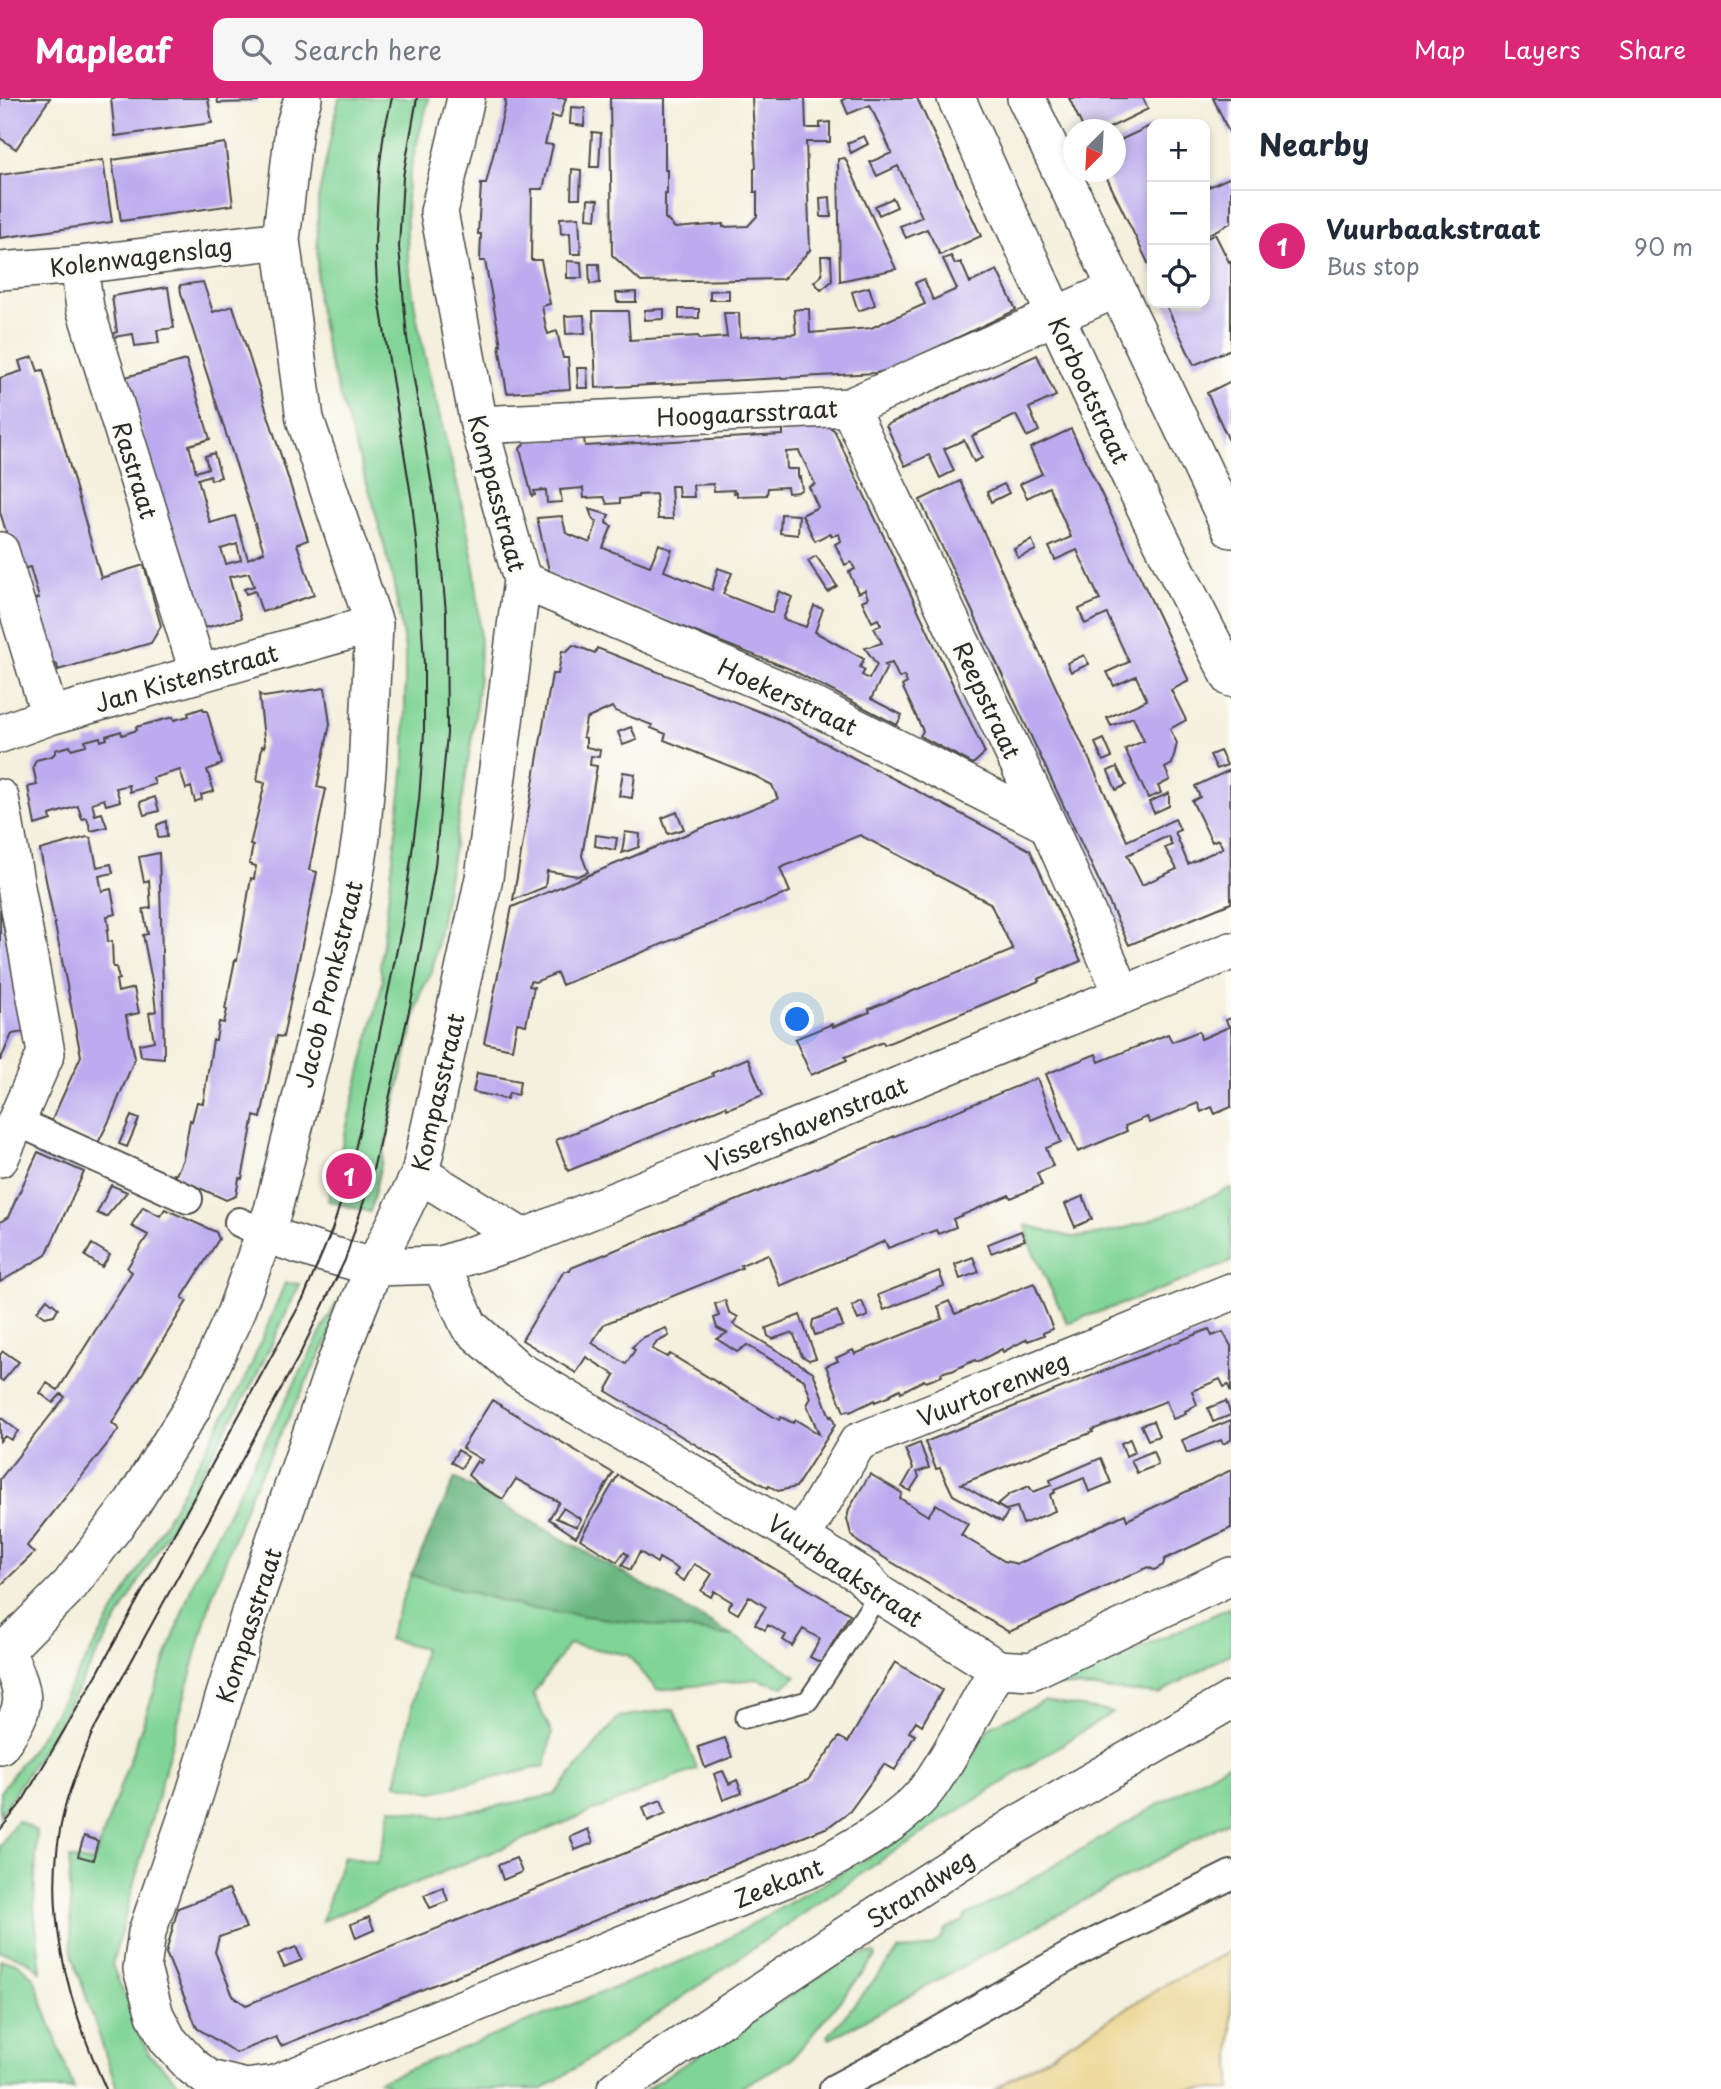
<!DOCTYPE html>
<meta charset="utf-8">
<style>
:root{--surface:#fff;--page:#f6f6f7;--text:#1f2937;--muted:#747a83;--line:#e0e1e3;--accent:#db2777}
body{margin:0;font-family:"Playpen Sans",sans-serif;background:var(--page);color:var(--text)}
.controls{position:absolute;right:21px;top:21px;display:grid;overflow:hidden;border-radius:14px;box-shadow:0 4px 10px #0003}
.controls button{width:63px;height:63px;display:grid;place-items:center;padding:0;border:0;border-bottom:2px solid var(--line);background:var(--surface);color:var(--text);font:35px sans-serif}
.compass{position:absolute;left:1063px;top:21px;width:63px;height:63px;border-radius:50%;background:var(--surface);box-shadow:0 4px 10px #0003;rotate:204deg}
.you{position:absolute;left:798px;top:922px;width:24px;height:24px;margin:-18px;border:5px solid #fff;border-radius:50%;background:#1a73e8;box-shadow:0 0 0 10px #1a73e833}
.badge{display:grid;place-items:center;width:46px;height:46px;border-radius:50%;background:var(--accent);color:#fff;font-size:23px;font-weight:700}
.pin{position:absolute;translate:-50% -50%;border:4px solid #fff;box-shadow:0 2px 7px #0006}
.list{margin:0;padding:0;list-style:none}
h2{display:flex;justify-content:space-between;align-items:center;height:91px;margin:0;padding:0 28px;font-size:30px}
h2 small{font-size:23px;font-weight:400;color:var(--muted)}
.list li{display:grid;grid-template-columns:46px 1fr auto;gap:21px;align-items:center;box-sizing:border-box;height:112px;padding:0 28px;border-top:2px solid var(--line)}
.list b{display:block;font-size:26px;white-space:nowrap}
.list p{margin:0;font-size:23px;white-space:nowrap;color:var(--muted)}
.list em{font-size:23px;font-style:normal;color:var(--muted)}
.icon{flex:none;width:38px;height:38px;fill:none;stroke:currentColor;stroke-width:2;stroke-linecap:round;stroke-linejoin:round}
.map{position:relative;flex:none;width:1231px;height:1991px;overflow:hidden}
header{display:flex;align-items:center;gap:42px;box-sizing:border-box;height:98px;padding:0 35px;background:var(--accent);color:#fff}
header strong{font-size:33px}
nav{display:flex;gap:38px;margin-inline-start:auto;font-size:24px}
.search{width:490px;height:63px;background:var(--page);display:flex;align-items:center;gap:18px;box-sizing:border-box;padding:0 24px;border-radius:14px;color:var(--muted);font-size:26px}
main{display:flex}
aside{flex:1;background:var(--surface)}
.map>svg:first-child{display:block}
.green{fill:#80d496;stroke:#568060;stroke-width:2}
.forest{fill:#68b67f;stroke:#4a7055;stroke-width:2}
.sand{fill:#eeda9e;stroke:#8c8264;stroke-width:2}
.building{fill:#bcacef;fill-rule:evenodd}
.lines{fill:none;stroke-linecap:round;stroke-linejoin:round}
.service-casing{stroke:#494946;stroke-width:23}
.pedestrian-casing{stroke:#494946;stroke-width:32}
.minor-casing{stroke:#494946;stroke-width:40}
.service{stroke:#fff;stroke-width:19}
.pedestrian{stroke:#fff;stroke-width:28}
.minor{stroke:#fff;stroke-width:37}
.tram{stroke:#2b2b2b;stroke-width:2}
.labels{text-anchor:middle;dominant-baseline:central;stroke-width:7;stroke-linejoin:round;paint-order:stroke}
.street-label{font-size:24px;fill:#2b2b2b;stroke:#fdfcf7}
</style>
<header>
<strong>Mapleaf</strong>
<div class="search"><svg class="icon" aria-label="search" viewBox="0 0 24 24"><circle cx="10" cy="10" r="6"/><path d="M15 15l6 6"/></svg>Search here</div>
<nav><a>Map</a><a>Layers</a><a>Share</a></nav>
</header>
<main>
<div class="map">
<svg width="1231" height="1991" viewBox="0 0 1231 1991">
<rect width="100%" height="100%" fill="#fdfcf7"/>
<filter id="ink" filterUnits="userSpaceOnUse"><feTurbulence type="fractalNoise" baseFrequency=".0143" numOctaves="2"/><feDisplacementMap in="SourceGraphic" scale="14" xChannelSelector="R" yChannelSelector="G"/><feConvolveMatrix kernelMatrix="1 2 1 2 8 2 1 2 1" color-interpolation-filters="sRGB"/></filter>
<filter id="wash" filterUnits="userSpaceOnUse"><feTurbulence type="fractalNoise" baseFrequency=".00686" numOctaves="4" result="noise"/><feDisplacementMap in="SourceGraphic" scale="28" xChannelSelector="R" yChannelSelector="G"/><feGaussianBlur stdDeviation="1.57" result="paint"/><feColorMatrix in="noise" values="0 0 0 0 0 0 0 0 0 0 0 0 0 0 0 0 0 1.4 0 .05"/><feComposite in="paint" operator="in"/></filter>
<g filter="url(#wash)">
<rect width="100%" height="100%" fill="#f4f0dd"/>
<path class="green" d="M339,0H429C422,27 408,71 407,98C400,243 471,376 479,518C483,580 472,642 462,702C452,759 442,817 432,874L421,894L370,1114L328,1103L383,883L380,869L405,660V551L393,482L373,405L328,259L317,201L318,101Z
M1231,1090V1164L1131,1203L1067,1225L1029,1145L1026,1127C1040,1129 1062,1139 1074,1139C1122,1138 1186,1108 1231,1090Z
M285,1185L300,1186L256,1279L49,1641L0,1718V1694L45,1632L144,1462L248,1275Z
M336,1205L344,1209L249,1399L211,1501L112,1867L148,1955L185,1991H117L72,1856L69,1760L93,1765L195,1479Z
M411,1477L527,1510L734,1538L796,1578L783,1589L756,1581L657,1592L628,1557L569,1546L533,1596L552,1635L545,1668L433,1694L396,1686L424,1550L388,1541Z
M1231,1509V1555L1159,1596L1056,1587Z
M1044,1603L1113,1614L883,1761L646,1924L543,1991H396L379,1983L704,1854L891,1746L958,1681L989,1629Z
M674,1611L697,1671L322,1823L343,1758L378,1765L391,1710L440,1719L554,1697L619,1619Z
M1231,1664V1722L830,1941L828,1938L899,1852C918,1851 939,1852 945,1831L964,1823L965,1817L983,1809Z
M17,1722L37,1733L34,1809L41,1873C29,1862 17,1856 0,1854V1748Z
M875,1855L876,1859L792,1961L738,1991H646L853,1857Z
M0,1862C16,1862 24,1869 34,1880L74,1991H0Z"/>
<path class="forest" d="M455,1380L734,1538L527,1510L411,1477Z"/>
<path class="sand" d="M1231,1853V1991H995L1168,1885Z"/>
<g id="blocks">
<path class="building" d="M0,0H50L16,51L0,40Z
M111,0H208L212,25L115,38Z
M217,0H258V4L218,5Z
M504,0H566L560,20L552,18L545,46L553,47L543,91H532L531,162H541L550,206L542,208L546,230L548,236L557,233L563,260H568L570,291L507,295L499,247H501L485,163H480L481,136H478L481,86H486L506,4Z
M610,0H665V72H667V96L665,95V120L675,130L723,126V129L748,128L757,118V94H754V71L756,70L752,0H805L806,30H820V25L830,24V44H806L810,152L783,181L641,184L612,157Z
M846,0H917L981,138L940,157L927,131L906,140L900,128L922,119L898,68L877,78L870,64L892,55L870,7L848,16L842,2Z
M1069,0H1143L1148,11L1105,32H1084Z
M1213,0H1231V39L1221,17Z
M571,9L585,10L584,28L570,26Z
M1152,27V176H1151L1150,169L1104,74H1116V44Z
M592,34L601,35L599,69H590Z
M864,38L868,46L851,55L847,45Z
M225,45L233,107L121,123L112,62Z
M845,60L896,171L840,183L838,61Z
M103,62L112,124L0,140V77Z
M572,71L581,72L580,100H571Z
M1231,79V125L1205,138V81L1209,89Z
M830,99L831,119H821L820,100Z
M893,100L897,109L879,117L875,108Z
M588,101L598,102L596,121L587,120Z
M579,119L581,156H571L570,135L561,136L560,120Z
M1215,136L1229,164L1231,163V251L1194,267L1165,205H1205V141Z
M821,158H831L832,183L821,192L814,184L822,177Z
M951,158L955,166L961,164L970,185L997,172L1016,212L889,272L876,275L596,290L593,213H628L630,242L698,238L700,241L727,239L724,215H739L740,239L796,236L794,212L800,211H809L810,235L871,230L925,206L915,185L924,181L933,202L957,191L943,161Z
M567,163L581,164L582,180H567Z
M589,166H599L600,185L590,186Z
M203,184L213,214L233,208L308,442L297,446L314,497L262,514L255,493L246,496L244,491L254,488L249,475L229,479L241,520L201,531L126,279L186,262L210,341L189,347L196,374L208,370L205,358L214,355L221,379L211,382L210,377L198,381L210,425L235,418L248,461L264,454L181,195L180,187ZM237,446L241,462L226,466L221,451Z
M168,189L174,230L157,232L159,245L135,248L133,236L114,239L113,236L117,234L112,198Z
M869,189L875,207L858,213L852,194Z
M729,192V202H710V193Z
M636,194V204H617L616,195Z
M664,211V221L644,222L645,212Z
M679,211H699V220L679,221Z
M584,217L585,235L566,236L565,218Z
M1037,257L1056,298L1029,310L1039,333L1027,339L1016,317L972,338L982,360L974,364L964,342L944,351L954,373L940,380L929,357L905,368L886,327Z
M33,259L38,273L43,272L101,480L144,467L161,528L151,545L58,572L57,567L48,562L26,503L39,500L30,469L18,472L0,414V280L22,273L19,263Z
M577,270H587L588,290H578Z
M1231,283V347L1207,295Z
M825,327L834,332L985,655L973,666L920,638L923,633L902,588L907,585L904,578L899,580L892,565L885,567L887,569L871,601L902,617L897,627L790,571L550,477L537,420L562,418L566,435L590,445L597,424L593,422L589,411L609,417L606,425L612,428L603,450L650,468L659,446L672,452L664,473L712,492L718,470L732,475L723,496L772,515L779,493L785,496L792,499L783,521L806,529L814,508L823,511L815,534L864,561L860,569L865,572L862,577L869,581L877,567L865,550L882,545L874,530L881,527L878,521L872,524L862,503L868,500L865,492L858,495L849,474L855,471L851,464L845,467L835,446L841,443L839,436L832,438L830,435L815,443L802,417L818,409L809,389L815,386L799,353L786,354L787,371H798V380L800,379L802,391L798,394L788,395L787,389L768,390L767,397L737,398V394L734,395V392L714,393L713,386L693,387L694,399H679L678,388H671L673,421H658L656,396L638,397V399L620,401V405L607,406L604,399L584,400L583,390L560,392L562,404L547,405L546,392L534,393L535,397L532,398L520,351L526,343L584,340L585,348L783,337V329Z
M1071,331L1189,583L1171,592L1186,622L1170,631L1177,645L1172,666L1165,670L1170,682L1158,688L1161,695L1148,700L1125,651L1144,643L1133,619L1111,628L1107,620L1147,602L1136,578L1114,588L1107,574L1129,564L1107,516L1085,526L1082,519L1079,511L1100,502L1077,452L1055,462L1052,455L1049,449L1071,439L1049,389L1027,400L1020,386L1042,376L1030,350Z
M960,383L1127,743L1175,721L1180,732L1175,734L1188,766L1223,750L1218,741L1212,744L1192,703L1200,699L1195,688L1230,672L1231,805L1129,847L920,402ZM1168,738L1172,747L1165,750L1177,771L1142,787L1127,757Z
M1004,386L1009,395L991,404L987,394Z
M781,416L799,417L798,437L780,435Z
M1032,442L1036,452L1018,460L1014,451Z
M816,458L837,488L828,494L808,463Z
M573,547L595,555L597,550L781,622L1030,752L1081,863L1038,881L1039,883L1018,892L884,947L883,944L845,959L847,962L811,977L795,941L832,926L833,929L870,914L869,911L1013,852L990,805L860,737L780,770L790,794L562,887L557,875L535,884L530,883L529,888L534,889L526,927L517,925L512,951L484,945L512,809L699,731L778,701L772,687L755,678L664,642L666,636L651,630L652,627L615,613L612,609L586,621L583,639L586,640V649L600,652L599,659L591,658L590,667L597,668L582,758L588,774L578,778L547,773L545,789L513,802L552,576H558L562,553L566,554Z
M1084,557L1089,566L1071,574L1067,565Z
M325,590L330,626L317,689L326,691L309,772L317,774L283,939L277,938L261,1020L254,1018L242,1081L239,1080L236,1098L226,1102L173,1078L174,1076L176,1077L183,1061L190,1022L192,1023L197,1004L203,1005L213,942H216L219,924L224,925L227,912L225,911L235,862H237L251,780L254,781L256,768L249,766L253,748L250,747L265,685L257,683L262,648L265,649L259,596L264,599Z
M203,610L204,613H207L222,666L207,672L214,693L201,697L202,701L195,704L191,689L186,691L180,672L153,680L155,686L143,690L130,694L129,687L116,690L120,703L106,707L104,701L92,705L95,717L102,715L107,729L91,733L87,720L82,721L78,708L50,717L51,722L35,727L28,689L37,687L33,669L36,662L52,658L55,655V652L70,648L71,651L86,647L85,643L100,639L101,643L107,641L106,638L121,633L122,637L137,632L136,629L173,619L174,622L189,618L188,615Z
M631,629L637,642L623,647L618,634Z
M1104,641L1112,659L1103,663L1095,645Z
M1220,653L1227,667L1217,671L1210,657Z
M1117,669L1126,687L1116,692L1108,673Z
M623,674L635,676L632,700L619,698Z
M1169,695V708L1154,715L1149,704Z
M155,699L159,713L144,717L140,704Z
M677,714L684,731L668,736L662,720Z
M166,723L167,739L158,740L157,727Z
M625,734L640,736L639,749L622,755Z
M596,737L617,740L615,752L595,748Z
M87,739L91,740L97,769L111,766L113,775L99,778L102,793L111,791L116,816L107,818L109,832H107L108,844L112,843L113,869H116L119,881L116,882L118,894L134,890L139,915L126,918L135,960L110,1021L98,1045L51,1024L81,958L40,752Z
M159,755L163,888L164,960L141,958L139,946L154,943L149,915L156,913L153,888L143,837L148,836L143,811L151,810L149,782L144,784L139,759Z
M0,811L25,934L12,936L0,963Z
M1231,920V1009L1215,1016L1212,1009L1201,1014L1198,1005L1150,1025L1147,1019L1125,1028L1127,1033L1078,1054L1046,976L1096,956L1099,964L1168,936L1172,944L1199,933L1201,941L1229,929L1226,922Z
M748,960L763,997L727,1011L726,1008L568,1073L556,1042L713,978L712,975Z
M477,975L520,983L518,997L509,995L507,1001L473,994Z
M1037,980L1061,1044L1046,1050L1053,1068L1037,1075L1042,1087L1011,1100L1009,1097L953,1121L956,1129L938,1136L936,1132L888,1150L885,1143L780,1188L768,1156L741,1167L742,1170L604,1226L592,1245L626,1266L635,1252L632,1249L644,1239L666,1230L669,1238L657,1244L652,1251L667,1259L670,1256L779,1322L781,1319L793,1325L796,1322L819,1336L807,1307L811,1300L804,1282L747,1247L737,1254L717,1241L727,1235L717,1230L714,1220L719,1218L715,1206L725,1202L729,1214L738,1219L733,1226L813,1274L830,1319L832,1318L835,1327L796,1389L778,1393L769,1388L768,1390L606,1293L615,1277L586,1259L576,1275L522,1242L564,1173H570L571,1170Z
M131,1018L139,1021L127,1049L119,1046Z
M38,1054L84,1074L46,1157L0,1184V1124L8,1119Z
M111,1087L127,1094L106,1119L97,1115Z
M1083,1098L1092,1121L1075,1129L1065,1106Z
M143,1109L160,1118L165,1111L216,1134L219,1141L182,1200L187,1203L112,1325L119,1331L27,1448L34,1455L0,1488V1381L65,1299L61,1296L53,1305L40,1295L47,1285L58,1292L132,1174L127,1170L148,1137L131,1128Z
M1021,1133L1025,1142L991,1155L988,1146Z
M92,1146L110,1157L102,1169L85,1158Z
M973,1159L979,1174L960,1181L955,1166Z
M939,1173L944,1188L884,1212L878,1197Z
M1034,1185L1053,1231L1043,1235L1044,1237L1028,1243L1027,1241L1003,1254L1002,1251L1000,1252L977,1264L975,1262L952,1273L951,1272L941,1275L942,1278L926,1284L924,1282L901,1294L900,1291L890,1296V1298L875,1304V1302L850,1314L849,1312L844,1314L826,1268L838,1263L836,1260L853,1252L855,1256L942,1221L938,1208L949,1203L955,1216Z
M47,1201L58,1210L54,1217L45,1219L37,1213Z
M862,1203L868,1218L858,1222L852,1208Z
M837,1213L843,1228L815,1237L812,1228L813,1222Z
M800,1217L816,1260L809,1262L802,1258L794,1237L790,1235L773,1241L768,1238L766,1230Z
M1209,1231L1212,1238L1223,1234L1231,1248V1294L1228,1287L1224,1289L1220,1281L1192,1293L1197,1307L1185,1313L1186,1316L1173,1321L1166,1303L1092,1332L1093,1334L961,1386L1008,1414L1002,1424L953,1397L940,1370L936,1371L925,1344Z
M3,1253L19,1264L3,1283L0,1281V1257Z
M492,1302L613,1375L576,1439L549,1421L559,1404L516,1381L503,1401L481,1389L468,1377L477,1363L480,1365L482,1362L462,1350ZM563,1410L581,1421L577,1429L556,1420Z
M1226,1303L1231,1317L1213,1324L1208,1310Z
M0,1319L18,1333L11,1342L5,1338L0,1343Z
M1231,1322V1342L1223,1346L1221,1342L1187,1355L1182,1342Z
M1153,1323L1159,1338L1148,1342L1141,1327Z
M1130,1341L1135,1354L1126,1358L1121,1345Z
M920,1345L929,1370L917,1374L919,1379L910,1393L902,1389L913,1370L905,1351Z
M458,1352L468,1359L461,1370L451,1364Z
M1153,1353L1158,1367L1137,1375L1131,1362Z
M1101,1360L1111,1385L1089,1394L1084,1380L1054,1392L1055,1394L1050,1397L1055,1413L1023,1426L1017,1409L1006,1412L997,1407L1010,1396L1029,1388L1033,1394L1052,1387L1050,1382Z
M1231,1372V1430L1165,1461L1163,1467L1154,1472L1148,1469L1009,1534L858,1444L851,1436L847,1421L849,1411L870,1376L902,1395L900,1400L928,1418L936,1406L968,1426L961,1437L1004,1463L1018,1466L1125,1416L1127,1422Z
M618,1377L850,1516L821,1565L810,1559L820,1541L803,1531L792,1548L783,1542L786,1537L768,1527L765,1532L755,1526L766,1509L749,1498L738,1516L728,1510L732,1504L714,1493L711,1499L701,1493L712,1476L694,1466L684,1483L674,1477L678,1471L659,1460L657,1465L640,1454L630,1472L622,1467L628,1457L624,1454L617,1464L580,1441Z
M895,1564L942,1592L922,1627L916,1623L909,1634L915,1637L895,1672L884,1666L850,1713L828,1729L281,1948L276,1939L236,1955L197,1930L166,1855L178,1810L229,1791L246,1830L219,1839L215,1854L233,1898L246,1907L808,1682L839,1639L848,1644Z
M725,1640L732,1659L705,1670L698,1649Z
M723,1673L729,1686L737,1682L742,1695L723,1702L714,1676Z
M661,1702L666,1715L648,1723L643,1709Z
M588,1731L593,1745L575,1752L570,1739Z
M84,1738L98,1743L93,1762L78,1758Z
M516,1760L522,1774L503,1782L498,1767Z
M443,1789L448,1803L430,1810L424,1797Z
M369,1819L374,1832L356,1840L351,1826Z
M296,1849L302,1862L284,1869L278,1856Z"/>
</g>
</g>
<g filter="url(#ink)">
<use href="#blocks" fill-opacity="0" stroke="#494946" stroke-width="2"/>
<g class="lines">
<defs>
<path id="service" d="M745,1620L808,1603L879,1496"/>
<path id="pedestrian" d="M16,1023L188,1101
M239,1124L265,1136
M834,1991L887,1963L1082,1851L1231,1777"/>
<path id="minor" d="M466,0L439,114L479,327L522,482L484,780L420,1076L374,1169L335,1267L250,1515L195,1695L147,1834L142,1871L155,1917L168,1942L192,1968L209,1981L246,1990L275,1986L827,1764C860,1746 908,1719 930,1687C955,1651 975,1609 998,1571
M956,0C1045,195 1132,391 1231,580
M1026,0L1231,431
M79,167L85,210L199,576
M0,173L79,167L281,142
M849,309L1048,727L1123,897
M479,327L849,309L1116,191
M0,453L50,618
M522,482L786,594L1048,727
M0,636L50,618L374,526
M0,700L46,955L0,1060
M420,1076L523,1140
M265,1136L323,1155L374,1169L441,1167L523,1140L1231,853
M441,1167L469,1228L518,1272L801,1440L861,1477L879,1496L998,1571L1031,1573L1231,1478
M801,1440L858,1344L1231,1194
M0,1558L70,1487L133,1404L191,1312L235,1216L273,1112L351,802L361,739L367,672L374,526L305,321L281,142L294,30L303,0
M0,1647C31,1604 25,1599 6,1552
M616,1991L838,1842L1015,1728L1231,1602"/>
</defs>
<use href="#service" class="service-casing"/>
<use href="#pedestrian" class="pedestrian-casing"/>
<use href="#minor" class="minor-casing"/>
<use href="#service" class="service"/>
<use href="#pedestrian" class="pedestrian"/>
<use href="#minor" class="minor"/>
<path class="tram" d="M0,1732L22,1704L96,1578L304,1199L332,1132L349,1078L364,1012L402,827L419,702L424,635V567L418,461L412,404L377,188L375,148L379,73L384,34L392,0
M106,1991C66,1902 40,1806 65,1709C72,1682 83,1658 93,1633L299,1258L345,1162L371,1081L413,895L435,768L447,636L446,514L441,463L434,400L407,240L399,149L403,79L417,0"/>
</g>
</g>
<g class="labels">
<g class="street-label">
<text transform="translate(141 158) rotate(-7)">Kolenwagenslag</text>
<text transform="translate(1090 292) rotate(65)">Korbootstraat</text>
<text transform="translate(747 314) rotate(-3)">Hoogaarsstraat</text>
<text transform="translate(136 372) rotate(73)">Rastraat</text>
<text transform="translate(498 395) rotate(75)">Kompasstraat</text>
<text transform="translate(186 579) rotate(-16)">Jan Kistenstraat</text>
<text transform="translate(788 598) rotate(25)">Hoekerstraat</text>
<text transform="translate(988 602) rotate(65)">Reepstraat</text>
<text transform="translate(328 886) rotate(-76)">Jacob Pronkstraat</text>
<text transform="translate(437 994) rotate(-77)">Kompasstraat</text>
<text transform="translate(806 1025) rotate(-22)">Vissershavenstraat</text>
<text transform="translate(993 1290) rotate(-22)">Vuurtorenweg</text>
<text transform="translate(846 1472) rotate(34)">Vuurbaakstraat</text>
<text transform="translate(248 1527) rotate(-72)">Kompasstraat</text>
<text transform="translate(778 1784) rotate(-22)">Zeekant</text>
<text transform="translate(920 1790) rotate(-33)">Strandweg</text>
</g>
</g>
</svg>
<div class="controls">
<button>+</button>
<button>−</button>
<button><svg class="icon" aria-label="locate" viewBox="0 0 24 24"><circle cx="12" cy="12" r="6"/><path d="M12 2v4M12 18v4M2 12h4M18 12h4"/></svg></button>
</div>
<svg class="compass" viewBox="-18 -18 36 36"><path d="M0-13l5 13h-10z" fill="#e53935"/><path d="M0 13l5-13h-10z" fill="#747a83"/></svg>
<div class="you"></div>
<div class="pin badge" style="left:349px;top:1078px">1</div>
</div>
<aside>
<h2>Nearby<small></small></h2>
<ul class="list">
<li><span class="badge">1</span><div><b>Vuurbaakstraat</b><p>Bus stop</p></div><em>90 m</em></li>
</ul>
</aside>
</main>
